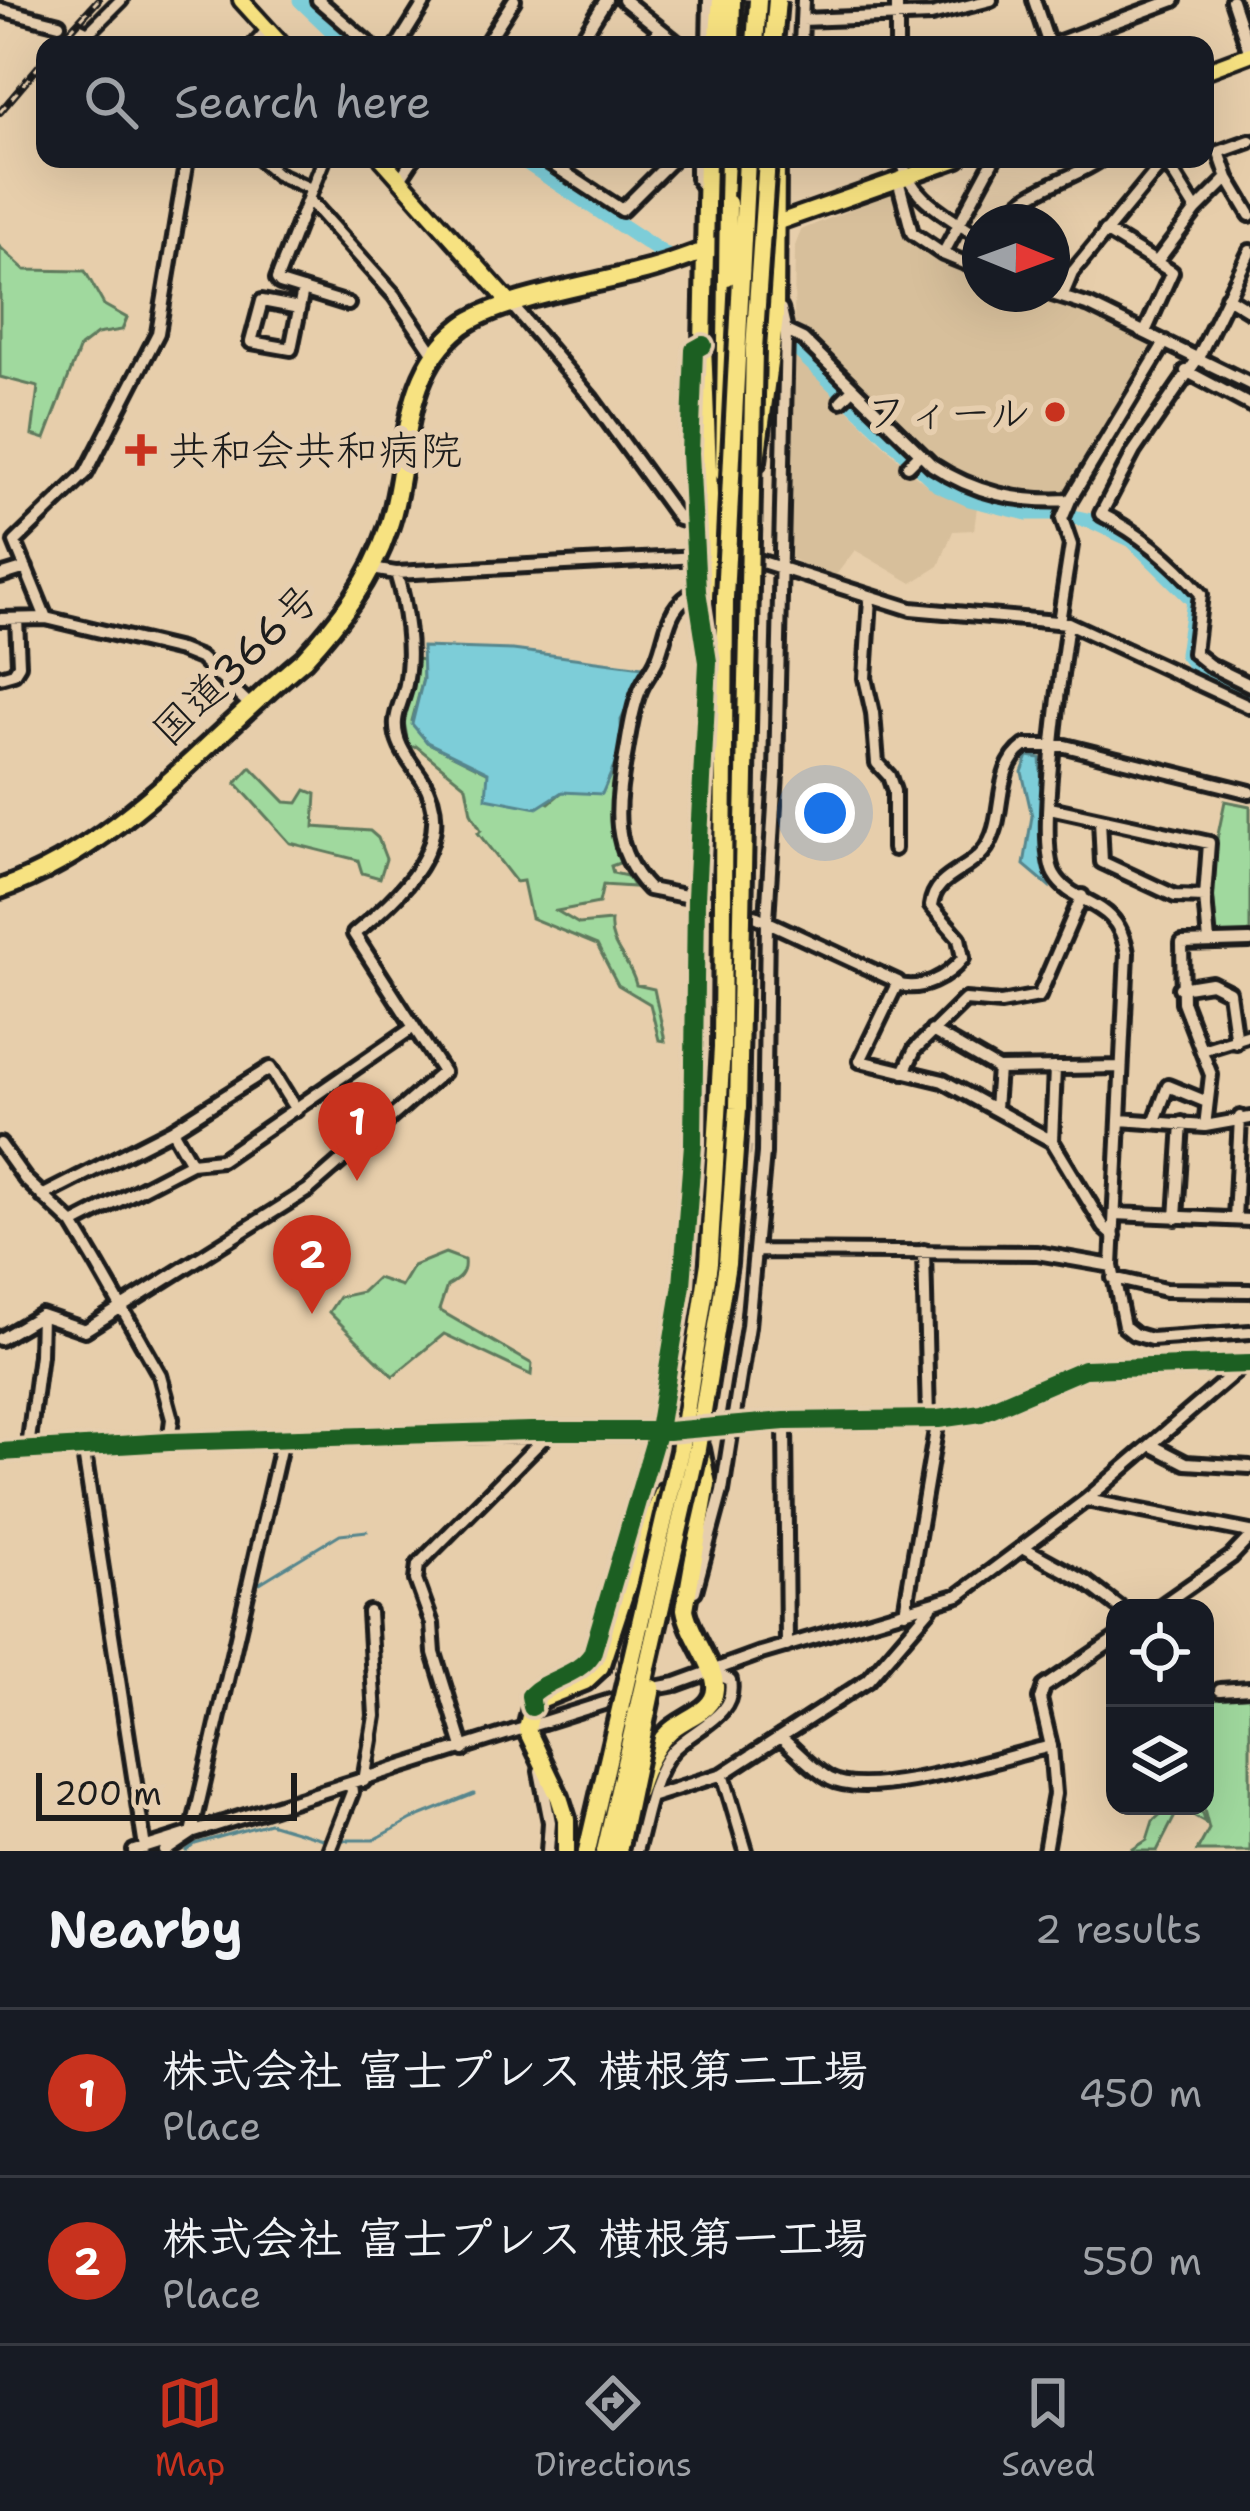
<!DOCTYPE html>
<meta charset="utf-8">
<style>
:root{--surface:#171b24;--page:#242831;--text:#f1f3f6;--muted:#9ea1a6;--line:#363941;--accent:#c8321e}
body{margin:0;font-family:"Shantell Sans","Klee One",sans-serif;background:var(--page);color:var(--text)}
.controls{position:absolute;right:36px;bottom:36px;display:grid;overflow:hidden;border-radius:24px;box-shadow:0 12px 48px #0002}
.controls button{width:108px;height:108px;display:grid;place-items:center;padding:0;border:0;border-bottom:3px solid var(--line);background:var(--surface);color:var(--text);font:60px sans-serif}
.compass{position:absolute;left:962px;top:204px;width:108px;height:108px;border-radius:50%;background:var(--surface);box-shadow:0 12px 48px #0002;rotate:91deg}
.scale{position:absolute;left:36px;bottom:30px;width:261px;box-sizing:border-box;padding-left:12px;border:6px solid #1c1c1c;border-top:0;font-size:33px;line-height:42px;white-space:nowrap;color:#1c1c1c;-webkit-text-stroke:9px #e6ceae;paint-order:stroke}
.you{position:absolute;left:825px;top:813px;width:42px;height:42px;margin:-30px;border:9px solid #fff;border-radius:50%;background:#1a73e8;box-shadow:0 0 0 18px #1a73e833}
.badge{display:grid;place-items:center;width:78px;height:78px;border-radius:50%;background:var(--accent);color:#fff;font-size:39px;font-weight:700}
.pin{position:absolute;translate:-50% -99px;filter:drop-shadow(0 3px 6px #0008)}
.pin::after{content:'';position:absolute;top:63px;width:42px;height:36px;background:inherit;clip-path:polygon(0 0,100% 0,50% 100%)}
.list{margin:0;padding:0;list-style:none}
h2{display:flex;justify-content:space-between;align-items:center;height:156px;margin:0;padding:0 48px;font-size:51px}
h2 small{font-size:39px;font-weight:400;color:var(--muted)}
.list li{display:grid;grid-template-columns:78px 1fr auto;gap:36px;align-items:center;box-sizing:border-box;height:168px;padding:0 48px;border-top:3px solid var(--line)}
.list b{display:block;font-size:45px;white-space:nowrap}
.list p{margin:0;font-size:39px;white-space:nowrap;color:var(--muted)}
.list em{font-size:39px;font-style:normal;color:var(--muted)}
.icon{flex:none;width:66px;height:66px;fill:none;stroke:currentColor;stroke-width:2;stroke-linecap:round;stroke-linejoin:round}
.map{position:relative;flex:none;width:1250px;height:1851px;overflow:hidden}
.search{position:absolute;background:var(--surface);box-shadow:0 12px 48px #0002;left:36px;right:36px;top:36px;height:132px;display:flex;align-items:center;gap:30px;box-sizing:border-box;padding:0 42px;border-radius:24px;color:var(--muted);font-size:45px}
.sheet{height:492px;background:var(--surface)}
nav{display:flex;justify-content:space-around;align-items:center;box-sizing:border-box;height:168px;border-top:3px solid var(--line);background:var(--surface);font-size:33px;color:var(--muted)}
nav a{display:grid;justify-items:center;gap:6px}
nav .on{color:var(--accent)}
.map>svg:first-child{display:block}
.built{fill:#d7bf9b}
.green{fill:#a0d99e;stroke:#5e7a5d;stroke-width:3}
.water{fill:#7dcdd8;stroke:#56868d;stroke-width:3}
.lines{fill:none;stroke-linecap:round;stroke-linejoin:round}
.stream{stroke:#56868d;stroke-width:3}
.river{stroke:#7dcdd8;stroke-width:15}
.minor-tunnel{stroke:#beaa8e;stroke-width:10;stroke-dasharray:10 5;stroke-linecap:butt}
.minor-casing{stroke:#1c1c1c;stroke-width:20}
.major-casing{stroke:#1c1c1c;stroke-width:22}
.highway-casing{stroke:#1c1c1c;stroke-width:26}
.minor{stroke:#e6ceae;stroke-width:10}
.major{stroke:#f7e281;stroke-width:14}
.highway{stroke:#f7e281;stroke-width:16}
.rail-casing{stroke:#1c1c1c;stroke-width:8}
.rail{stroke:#e6ceae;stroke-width:3;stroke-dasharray:9;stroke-linecap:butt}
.minor-bridge-casing{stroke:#1c1c1c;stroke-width:20;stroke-linecap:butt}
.highway-bridge-casing{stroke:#1c1c1c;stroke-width:26;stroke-linecap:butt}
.minor-bridge{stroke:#e6ceae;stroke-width:10}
.highway-bridge{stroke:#f7e281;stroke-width:16}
.cycleway-casing{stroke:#e6ceae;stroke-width:26}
.cycleway{stroke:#1b5e20;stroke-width:18}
.poi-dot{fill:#c8321e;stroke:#e6ceae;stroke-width:4.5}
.labels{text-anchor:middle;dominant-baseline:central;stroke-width:12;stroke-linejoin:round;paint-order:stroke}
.poi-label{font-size:42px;fill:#1c1c1c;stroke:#e6ceae;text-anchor:end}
.street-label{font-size:42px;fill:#1c1c1c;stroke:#e6ceae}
</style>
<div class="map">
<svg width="1250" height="1851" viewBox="0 0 1250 1851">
<rect width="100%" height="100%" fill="#e7ceab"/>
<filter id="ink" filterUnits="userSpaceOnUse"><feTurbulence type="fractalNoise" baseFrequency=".00833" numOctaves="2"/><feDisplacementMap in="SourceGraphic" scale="24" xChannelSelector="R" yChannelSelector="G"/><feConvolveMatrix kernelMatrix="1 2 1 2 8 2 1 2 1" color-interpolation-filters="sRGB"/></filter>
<g filter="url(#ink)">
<path class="built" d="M898,190L918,239L980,273V294H1033L1081,310L1155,345L1067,494L1028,497L972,482L938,464L794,323L795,246L801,230Z
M793,354L912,473L936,492L977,507L974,530L953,531L939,566L912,583L855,550L833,579L790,558Z"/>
<path class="green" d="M0,247L25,270L85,271L104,305L127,318L122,330L97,334L80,347L45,439L32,435L38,387L0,377Z
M417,659L423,660V679L412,721L427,742L549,803L562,792L608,779L622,748L621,720L633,695L613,804L622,862L611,866L613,873L627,876L634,887L603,885L599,903L557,911L579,924L611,921C608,947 631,961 636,985L654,989L665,1041L659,1040L650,1004L618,985L597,945L531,918L523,881L516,882L478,833L481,830L471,813L466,786L416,746L409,749L403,716Z
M251,767L285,802L298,803L306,790L316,794L314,827L370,831L378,838L386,859L380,878L362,873L358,860L290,843L236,783Z
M1225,801L1250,806V937L1209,942L1205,897Z
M445,1253L464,1260C466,1274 458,1280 447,1286L439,1310L532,1364L531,1375L444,1334L393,1376L329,1312L339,1297L362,1292L377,1278L401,1286L413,1266Z
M1250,1691V1851H1197L1209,1829L1203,1806L1205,1706L1226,1692Z
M1170,1806H1199L1205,1823L1179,1808L1157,1851H1130L1147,1840L1153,1821Z"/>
<path class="water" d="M422,647L513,650L643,667L642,679L621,720L622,748L602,794L562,792L537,808L486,798L488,772L427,742L412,724L423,679Z
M1028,756L1040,758L1049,886L1024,865L1032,816L1022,772Z"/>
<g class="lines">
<path class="stream" d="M255,1586L340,1534L367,1531
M336,1840H374L412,1819L474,1794
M186,1851L195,1844L269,1823L326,1840"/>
<path class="river" d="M300,0L347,45
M521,159L667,256
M795,347L938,485L969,499L1027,513H1056L1091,521L1132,540L1194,601L1186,654L1193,663L1250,695"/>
<path class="minor-tunnel" d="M754,1L788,9
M705,1145L752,1151"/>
<defs>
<path id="minor" d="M318,0L370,45
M624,0L680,45
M897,0V45
M1034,0L1049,45
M1232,0L1250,54
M0,9L59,24
M802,20L931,15L991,0
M80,29L88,33L121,0
M254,45L268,29
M398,45L426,0
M485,45L514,0
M578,45L606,0
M649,45L659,29
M708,45L709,0
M801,45L803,0
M1052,45L1174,0
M1250,141L1219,152L1228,178L1250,215
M260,159L277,174L311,189
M324,159L308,199L394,295L434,354
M544,159L622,210L673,159
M697,159V178L704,188
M902,159C909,199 949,216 980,238
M400,179L413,159
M898,180L912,233L943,254L980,269
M308,199L277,279L280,283L348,304
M1006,222C1014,192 1077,178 1101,159
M1105,231L1172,272L1145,332
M1250,251L1198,358L1134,451L1101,514C1141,534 1172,560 1201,594L1194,653L1209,665L1250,685
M943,254L994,159
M1158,260L1196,210L1228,178
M1052,294L1090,306L1250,384
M1062,297L1072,273L1165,160L1196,210
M1227,297L1250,311
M511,304L591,398L679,519L693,523
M299,308L262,301L251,342L291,349L303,290
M786,331L803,339L932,465C975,493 1019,503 1070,500
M1186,371L1250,405
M841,401L850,392
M908,466L917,457
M762,562L911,609L1068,623L1250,707
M372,569L396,573L698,557
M0,576L26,568
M697,591C665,606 669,632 657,660C652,671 643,681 639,693C631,714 629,736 625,757C615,807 611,850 649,889L710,901
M870,598L865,678L873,713L877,763L889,776L894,791V849
M46,618L15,542L86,473L158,333L187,159
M0,619L46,618L180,650L200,658L250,705
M1059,622L1071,545L1062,519L1070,500L1165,342
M1068,623C1062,667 1036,842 1054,874C1074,909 1117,895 1127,953L1112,1266L1124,1326L1134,1334L1151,1339L1250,1332
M0,677L14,673L19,665L17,619
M1050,808L1209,843L1205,897L1209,942
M1100,819L1102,862L1175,896L1205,897
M755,916L898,982L860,1061L943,1081L1052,1141L1104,1227L1114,1236
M897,984C921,992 948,977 963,958L959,938L931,906C935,875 966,873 983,852C1009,821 990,771 1025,746H1065L1250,792
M1180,988L1211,983L1229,992L1236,1042
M932,1031L998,1069L1120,1067
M1202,1050L1250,1035
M904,1072L915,1049L965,1000L1001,1003L1039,996L1082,896
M995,1108L998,1069
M1120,1120L1205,1126L1250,1118
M1155,1121L1168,1086L1207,1102
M1205,1126L1211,1075L1183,1002L1182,943L1250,941
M172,1130L191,1163
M1052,1141L1055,1068
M0,1144L25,1179L73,1224L95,1261L160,1375L172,1419L169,1442
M42,1196L172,1130L270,1068L296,1110
M1115,1214L1250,1220
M1176,1218L1182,1123
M1235,1219L1240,1117
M73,1224L191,1163L221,1160L414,1027
M757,1251L1037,1253L1112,1266
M924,1251L928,1419
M1113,1278L1165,1290L1250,1291
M0,1339L41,1315
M785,1421L787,1646
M724,1428L785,1421L966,1417L1084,1369L1247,1364
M1151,1445L1186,1463L1250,1467
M83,1446L145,1848
M28,1448L40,1355L41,1315L85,1330L308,1190L443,1072L354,934C399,897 461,843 422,779C410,761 394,744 396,721C397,709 404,696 406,684C413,650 406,606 396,573
M0,1452L169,1442L665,1431
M1086,1500L1250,1532
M1024,1548L1086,1582L1120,1608
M695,1591L722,1491L748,1326L764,1153L767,920L776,773L786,331L781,309
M1158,1608L1231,1557L1250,1537
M905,1612L938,1419
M649,1689L676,1684L761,1653L959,1595L1086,1500L1245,1364
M1220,1690L1250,1688
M532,1707L530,1696C548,1677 577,1677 592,1654L658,1430L682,1285L693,1144L696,898L708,662L697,591L690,453L694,350L703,345
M780,1737C796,1750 812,1769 830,1779C872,1801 1003,1757 1051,1746
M464,1750L434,1653L432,1624L416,1580L418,1565L551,1431
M540,1771L550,1822L548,1851
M723,1774L746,1851
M364,1781L375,1716L369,1612
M653,1796L723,1774L868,1680L931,1607
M134,1851L626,1696
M165,1851L192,1833L282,1441
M329,1851L352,1792L351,1785
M636,1851C645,1821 651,1775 672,1751C692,1728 737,1717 730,1680L714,1672
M1045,1851L1055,1794L1051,1746L1040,1699L1044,1687L1115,1639"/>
<path id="major" d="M241,0L282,45
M1205,71L1250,54
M382,159L511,304
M776,223L958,159"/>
<path id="highway" d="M717,45L721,0
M731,45L732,0
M707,159L703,345L714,619L722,635
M728,203L729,159
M756,461L775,318L776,159
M724,474L727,277
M0,889C121,847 207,739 304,659C340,620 371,580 388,529C412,459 397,376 462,326C499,298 605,283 655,268C696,256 736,238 776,223
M637,1791C643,1770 652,1749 668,1733C682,1718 714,1712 715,1689C717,1667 689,1635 685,1609L707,1484L700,1449
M566,1851V1819L559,1797L527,1730L532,1707L540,1699L585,1681L600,1667L636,1558L663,1493"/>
</defs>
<use href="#minor" class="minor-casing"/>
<use href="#major" class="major-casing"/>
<use href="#highway" class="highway-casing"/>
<use href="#minor" class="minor"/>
<use href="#major" class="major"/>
<use href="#highway" class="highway"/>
<defs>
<path id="rail" d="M57,45L98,0
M0,112L45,59"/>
</defs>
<use href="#rail" class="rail-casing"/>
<use href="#rail" class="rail"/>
<defs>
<path id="minor-bridge" d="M668,1431L722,1428"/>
<path id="highway-bridge" d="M755,45L758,0
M773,45L777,0
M727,277L728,203
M587,1851L680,1451L709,1263L722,1048L725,597L747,159
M605,1851L697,1449L727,1264L738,1108L754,349L767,159
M618,1851L652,1688"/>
</defs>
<use href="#minor-bridge" class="minor-bridge-casing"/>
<use href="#highway-bridge" class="highway-bridge-casing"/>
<use href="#minor-bridge" class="minor-bridge"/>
<use href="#highway-bridge" class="highway-bridge"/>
<defs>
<path id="cycleway" d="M0,1452L169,1442L531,1431H668L785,1421L938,1419L981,1413L1084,1369L1250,1364
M532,1707L530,1696C548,1677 577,1677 592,1654L658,1430L682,1285L693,1144L696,898L708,662L697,591L690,453L694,350L703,345"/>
</defs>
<use href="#cycleway" class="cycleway-casing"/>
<use href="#cycleway" class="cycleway"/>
</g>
</g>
<g class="poi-dot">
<circle cx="1055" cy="412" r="12"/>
<path d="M135 432h12v12h12v12h-12v12h-12v-12h-12v-12h12z"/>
</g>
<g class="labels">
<g class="poi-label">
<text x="1031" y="412">フィール</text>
<text x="168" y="450" text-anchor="start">共和会共和病院</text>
</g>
<g class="street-label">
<text transform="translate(235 664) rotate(-44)">国道366号</text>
</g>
</g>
</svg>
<div class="controls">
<button><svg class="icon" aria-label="locate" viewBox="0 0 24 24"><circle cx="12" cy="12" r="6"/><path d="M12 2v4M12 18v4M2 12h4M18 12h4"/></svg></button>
<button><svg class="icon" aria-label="layers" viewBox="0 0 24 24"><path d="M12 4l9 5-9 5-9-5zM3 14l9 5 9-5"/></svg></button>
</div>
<svg class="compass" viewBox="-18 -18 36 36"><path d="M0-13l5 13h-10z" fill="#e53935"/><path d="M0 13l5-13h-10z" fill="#9ea1a6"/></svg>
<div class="scale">200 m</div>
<div class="you"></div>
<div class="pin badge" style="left:357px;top:1181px">1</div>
<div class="pin badge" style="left:312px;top:1314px">2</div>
<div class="search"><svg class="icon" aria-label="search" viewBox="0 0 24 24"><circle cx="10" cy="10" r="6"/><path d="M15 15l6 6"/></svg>Search here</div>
</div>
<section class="sheet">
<h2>Nearby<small>2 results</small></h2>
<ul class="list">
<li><span class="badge">1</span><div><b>株式会社 富士プレス 横根第二工場</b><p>Place</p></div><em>450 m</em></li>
<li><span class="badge">2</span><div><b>株式会社 富士プレス 横根第一工場</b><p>Place</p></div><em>550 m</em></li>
</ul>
</section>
<nav>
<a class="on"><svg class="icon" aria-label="map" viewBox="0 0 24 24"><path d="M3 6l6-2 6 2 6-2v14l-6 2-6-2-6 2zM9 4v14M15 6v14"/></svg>Map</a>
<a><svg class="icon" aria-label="directions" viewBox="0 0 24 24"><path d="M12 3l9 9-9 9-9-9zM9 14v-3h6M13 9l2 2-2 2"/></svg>Directions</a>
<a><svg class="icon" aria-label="saved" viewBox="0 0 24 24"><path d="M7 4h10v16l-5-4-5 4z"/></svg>Saved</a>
</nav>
